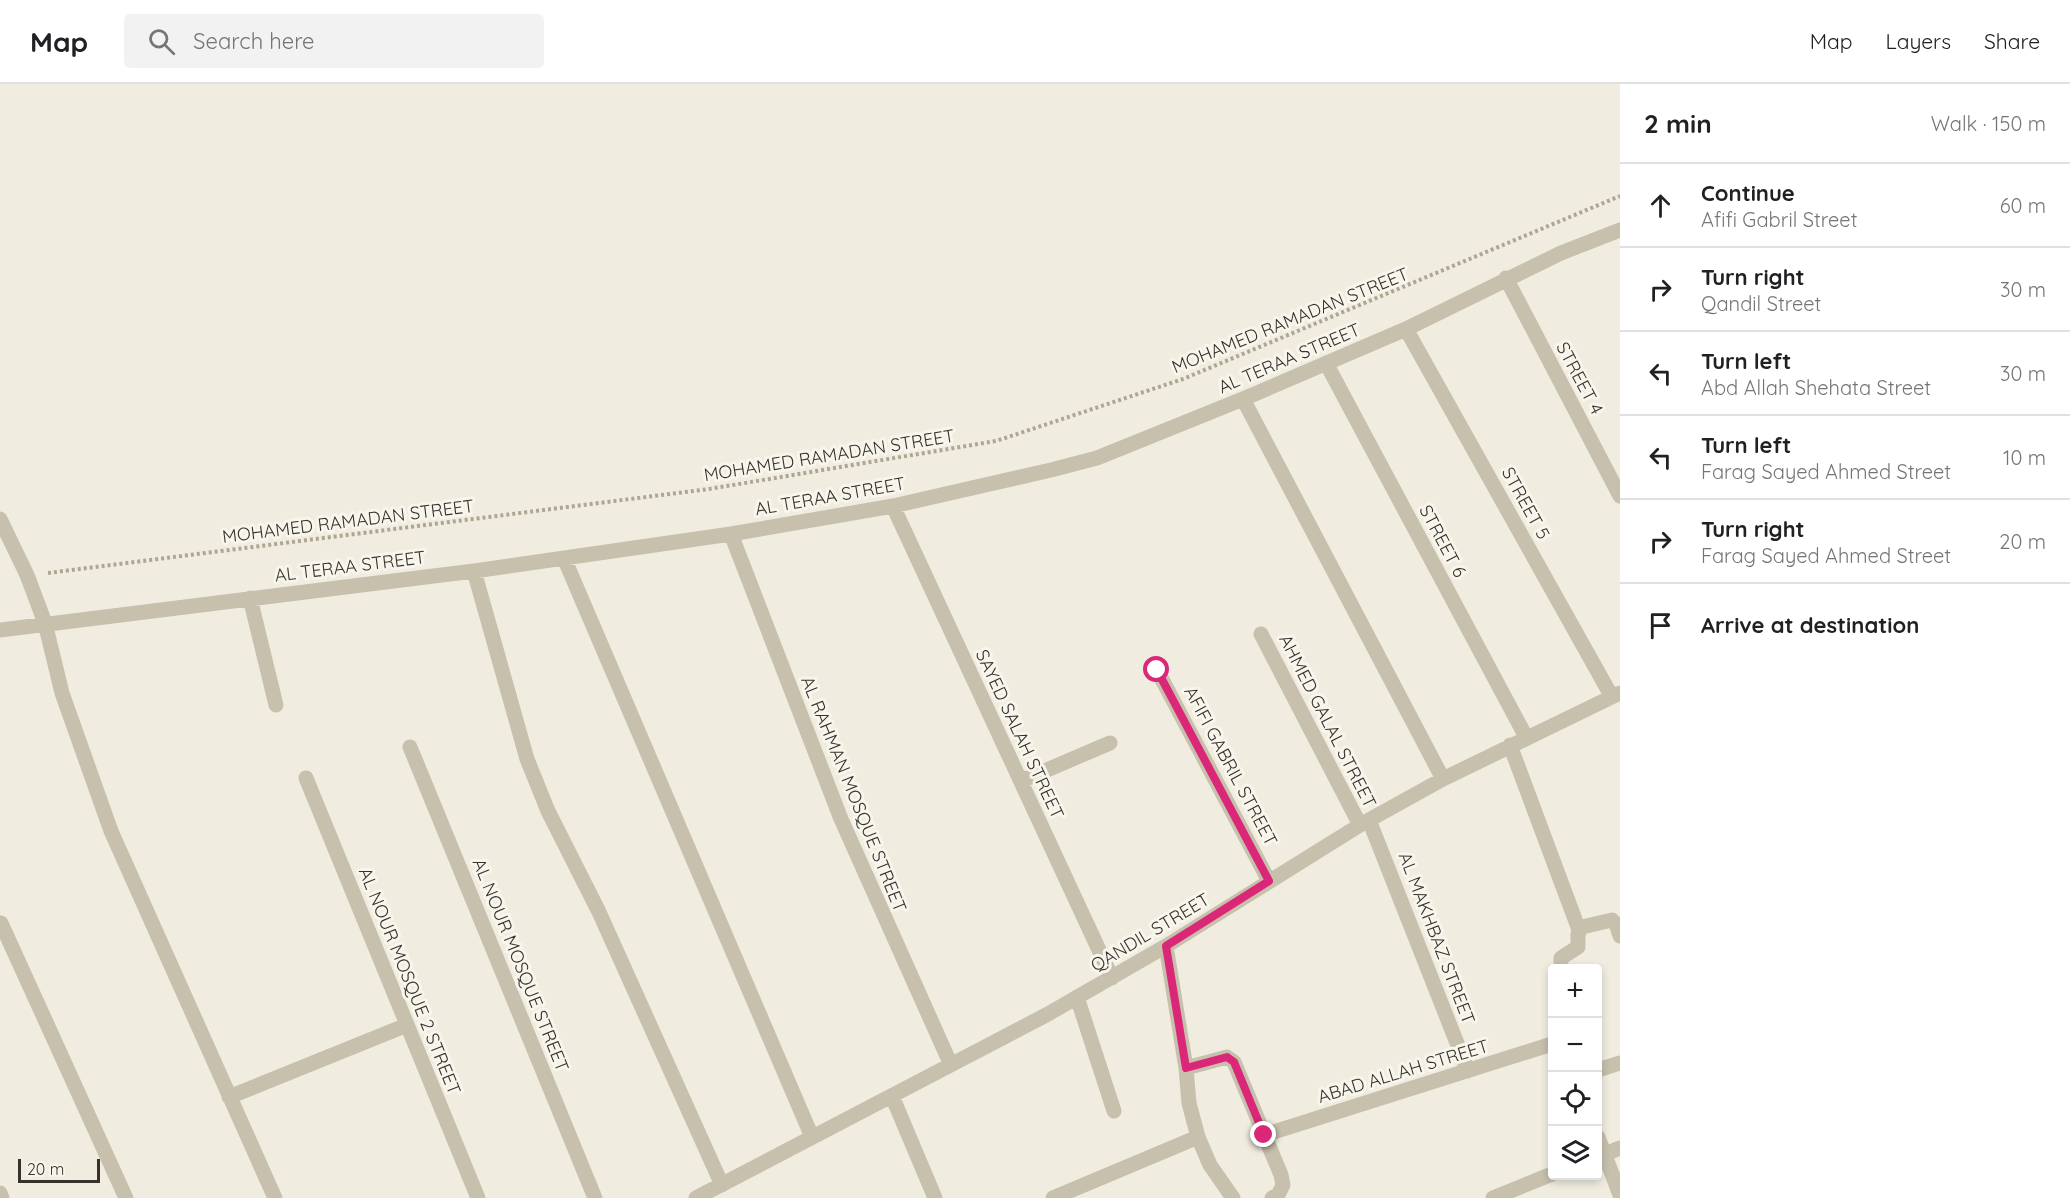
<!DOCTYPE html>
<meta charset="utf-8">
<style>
:root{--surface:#fff;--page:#f2f2f2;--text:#202124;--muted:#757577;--line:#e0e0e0}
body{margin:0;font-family:Quicksand,sans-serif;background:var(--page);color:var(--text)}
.controls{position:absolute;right:18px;bottom:18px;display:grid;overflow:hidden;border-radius:6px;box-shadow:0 3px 9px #0003}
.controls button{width:54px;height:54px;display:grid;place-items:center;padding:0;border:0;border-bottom:2px solid var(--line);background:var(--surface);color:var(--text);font:30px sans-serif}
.scale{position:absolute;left:18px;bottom:15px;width:82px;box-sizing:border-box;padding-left:6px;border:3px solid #36322b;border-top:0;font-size:16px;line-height:21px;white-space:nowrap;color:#36322b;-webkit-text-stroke:4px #f8f6ec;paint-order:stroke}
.stop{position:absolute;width:18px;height:18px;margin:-14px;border:4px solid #db2777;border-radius:50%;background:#fff}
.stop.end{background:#db2777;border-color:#fff;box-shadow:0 2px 6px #0008}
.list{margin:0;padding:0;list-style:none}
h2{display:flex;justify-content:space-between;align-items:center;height:78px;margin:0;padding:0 24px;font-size:26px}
h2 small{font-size:20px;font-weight:400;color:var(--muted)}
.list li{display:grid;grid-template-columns:39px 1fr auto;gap:18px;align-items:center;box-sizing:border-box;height:84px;padding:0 24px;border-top:2px solid var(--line)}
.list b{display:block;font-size:22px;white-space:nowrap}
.list p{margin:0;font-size:20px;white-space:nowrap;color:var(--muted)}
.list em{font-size:20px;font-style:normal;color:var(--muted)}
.icon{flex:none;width:33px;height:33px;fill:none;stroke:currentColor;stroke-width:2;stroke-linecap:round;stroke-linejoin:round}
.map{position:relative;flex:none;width:1620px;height:1114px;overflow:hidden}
header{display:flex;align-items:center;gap:36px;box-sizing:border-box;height:84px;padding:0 30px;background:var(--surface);border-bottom:2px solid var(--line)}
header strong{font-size:28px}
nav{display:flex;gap:33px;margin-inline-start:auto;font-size:21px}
.search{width:420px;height:54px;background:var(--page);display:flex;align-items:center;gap:15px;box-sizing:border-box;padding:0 21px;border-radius:6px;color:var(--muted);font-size:22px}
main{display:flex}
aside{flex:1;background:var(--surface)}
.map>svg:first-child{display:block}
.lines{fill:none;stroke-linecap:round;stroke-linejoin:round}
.path{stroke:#aea693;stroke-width:4;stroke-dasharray:3 3;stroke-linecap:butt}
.street{stroke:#c7c0ad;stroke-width:15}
.route{stroke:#db2777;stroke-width:8}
.labels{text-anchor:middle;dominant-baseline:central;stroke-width:6;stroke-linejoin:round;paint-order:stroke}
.street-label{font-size:18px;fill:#36322b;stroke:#f8f6ec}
</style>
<header>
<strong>Map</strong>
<div class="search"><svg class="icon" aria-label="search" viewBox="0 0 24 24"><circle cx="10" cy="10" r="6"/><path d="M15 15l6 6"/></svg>Search here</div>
<nav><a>Map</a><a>Layers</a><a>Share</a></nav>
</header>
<main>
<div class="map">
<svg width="1620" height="1114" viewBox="0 0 1620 1114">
<rect width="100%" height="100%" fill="#f0ede0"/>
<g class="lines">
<path class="path" d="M48,489L709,405L996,357L1183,295L1620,112"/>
<path class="street" d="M1506,194L1620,412
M1406,245L1612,613
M1326,279L1526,653
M1243,315L1443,695
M893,422L1112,894
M0,435L27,491L45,539L62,609L111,747L275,1114
M731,450L841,735L951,981
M564,474L812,1053
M474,487L527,675L548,727L599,828L722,1101
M250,514L276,621
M0,546L474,487L731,450L893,422L1051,386L1097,374L1243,315L1406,245L1561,169L1620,146
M1261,550L1360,741
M1157,586L1269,797
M1510,661L1579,846
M410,663L595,1114
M306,694L478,1114
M1021,697L1110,659
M1369,736L1468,987
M1,839L126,1114
M1166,862L1186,984L1189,1019L1198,1053L1210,1081L1233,1114
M1561,884V874L1578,863V850L1582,843L1612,836L1616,840L1620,852
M1077,913L1114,1027
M1186,984L1227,973L1234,978L1281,1091L1283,1101L1278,1111L1272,1114
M1598,986L1620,979
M892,1012L935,1114
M229,1013L407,941
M1264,1051L1552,960
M1598,1053L1620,1111
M1598,1073L1620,1064
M0,1109L2,1114
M696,1114L1048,930L1166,862L1360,741L1443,695L1620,609
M1053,1114L1198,1053
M1493,1114L1552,1090"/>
</g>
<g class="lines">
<path class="route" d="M1157,586L1269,797L1166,862L1186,984L1227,973L1234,978L1264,1051"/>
</g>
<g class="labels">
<g class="street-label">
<text transform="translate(1290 236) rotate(-22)">MOHAMED RAMADAN STREET</text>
<text transform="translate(1289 274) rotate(-23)">AL TERAA STREET</text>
<text transform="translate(1580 294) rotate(62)">STREET 4</text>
<text transform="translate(829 371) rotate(-9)">MOHAMED RAMADAN STREET</text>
<text transform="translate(830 412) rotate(-10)">AL TERAA STREET</text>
<text transform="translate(1526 419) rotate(61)">STREET 5</text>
<text transform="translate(348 437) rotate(-7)">MOHAMED RAMADAN STREET</text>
<text transform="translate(1443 457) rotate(62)">STREET 6</text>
<text transform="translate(350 482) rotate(-7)">AL TERAA STREET</text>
<text transform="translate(1328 637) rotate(63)">AHMED GALAL STREET</text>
<text transform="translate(1020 650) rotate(65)">SAYED SALAH STREET</text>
<text transform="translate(1231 682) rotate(62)">AFIFI GABRIL STREET</text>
<text transform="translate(854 710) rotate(68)">AL RAHMAN MOSQUE STREET</text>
<text transform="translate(1150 848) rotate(-31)">QANDIL STREET</text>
<text transform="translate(1437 854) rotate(69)">AL MAKHBAZ STREET</text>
<text transform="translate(521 881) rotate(68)">AL NOUR MOSQUE STREET</text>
<text transform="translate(410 897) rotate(68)">AL NOUR MOSQUE 2 STREET</text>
<text transform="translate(1403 987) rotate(-17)">ABAD ALLAH STREET</text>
</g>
</g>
</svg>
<div class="controls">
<button>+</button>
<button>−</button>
<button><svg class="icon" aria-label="locate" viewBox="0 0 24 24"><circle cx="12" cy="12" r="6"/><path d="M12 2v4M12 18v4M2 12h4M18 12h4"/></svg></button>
<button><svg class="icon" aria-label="layers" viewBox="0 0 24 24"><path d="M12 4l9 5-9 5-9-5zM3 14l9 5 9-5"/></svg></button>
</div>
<div class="scale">20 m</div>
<div class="stop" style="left:1157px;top:586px"></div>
<div class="stop end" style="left:1264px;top:1051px"></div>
</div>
<aside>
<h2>2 min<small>Walk · 150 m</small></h2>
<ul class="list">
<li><svg class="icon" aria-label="ahead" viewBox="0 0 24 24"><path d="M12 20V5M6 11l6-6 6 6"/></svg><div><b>Continue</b><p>Afifi Gabril Street</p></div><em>60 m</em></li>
<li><svg class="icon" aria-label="right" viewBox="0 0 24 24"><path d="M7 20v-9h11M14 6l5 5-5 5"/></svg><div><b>Turn right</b><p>Qandil Street</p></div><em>30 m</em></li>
<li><svg class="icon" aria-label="left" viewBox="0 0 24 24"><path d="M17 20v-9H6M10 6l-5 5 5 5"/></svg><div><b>Turn left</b><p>Abd Allah Shehata Street</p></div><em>30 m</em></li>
<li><svg class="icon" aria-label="left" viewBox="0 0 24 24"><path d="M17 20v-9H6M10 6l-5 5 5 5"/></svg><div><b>Turn left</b><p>Farag Sayed Ahmed Street</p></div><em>10 m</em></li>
<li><svg class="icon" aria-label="right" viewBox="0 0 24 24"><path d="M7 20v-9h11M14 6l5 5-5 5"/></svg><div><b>Turn right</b><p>Farag Sayed Ahmed Street</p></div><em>20 m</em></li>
<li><svg class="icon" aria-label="arrive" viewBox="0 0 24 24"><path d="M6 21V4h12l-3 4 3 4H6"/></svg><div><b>Arrive at destination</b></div></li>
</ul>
</aside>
</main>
